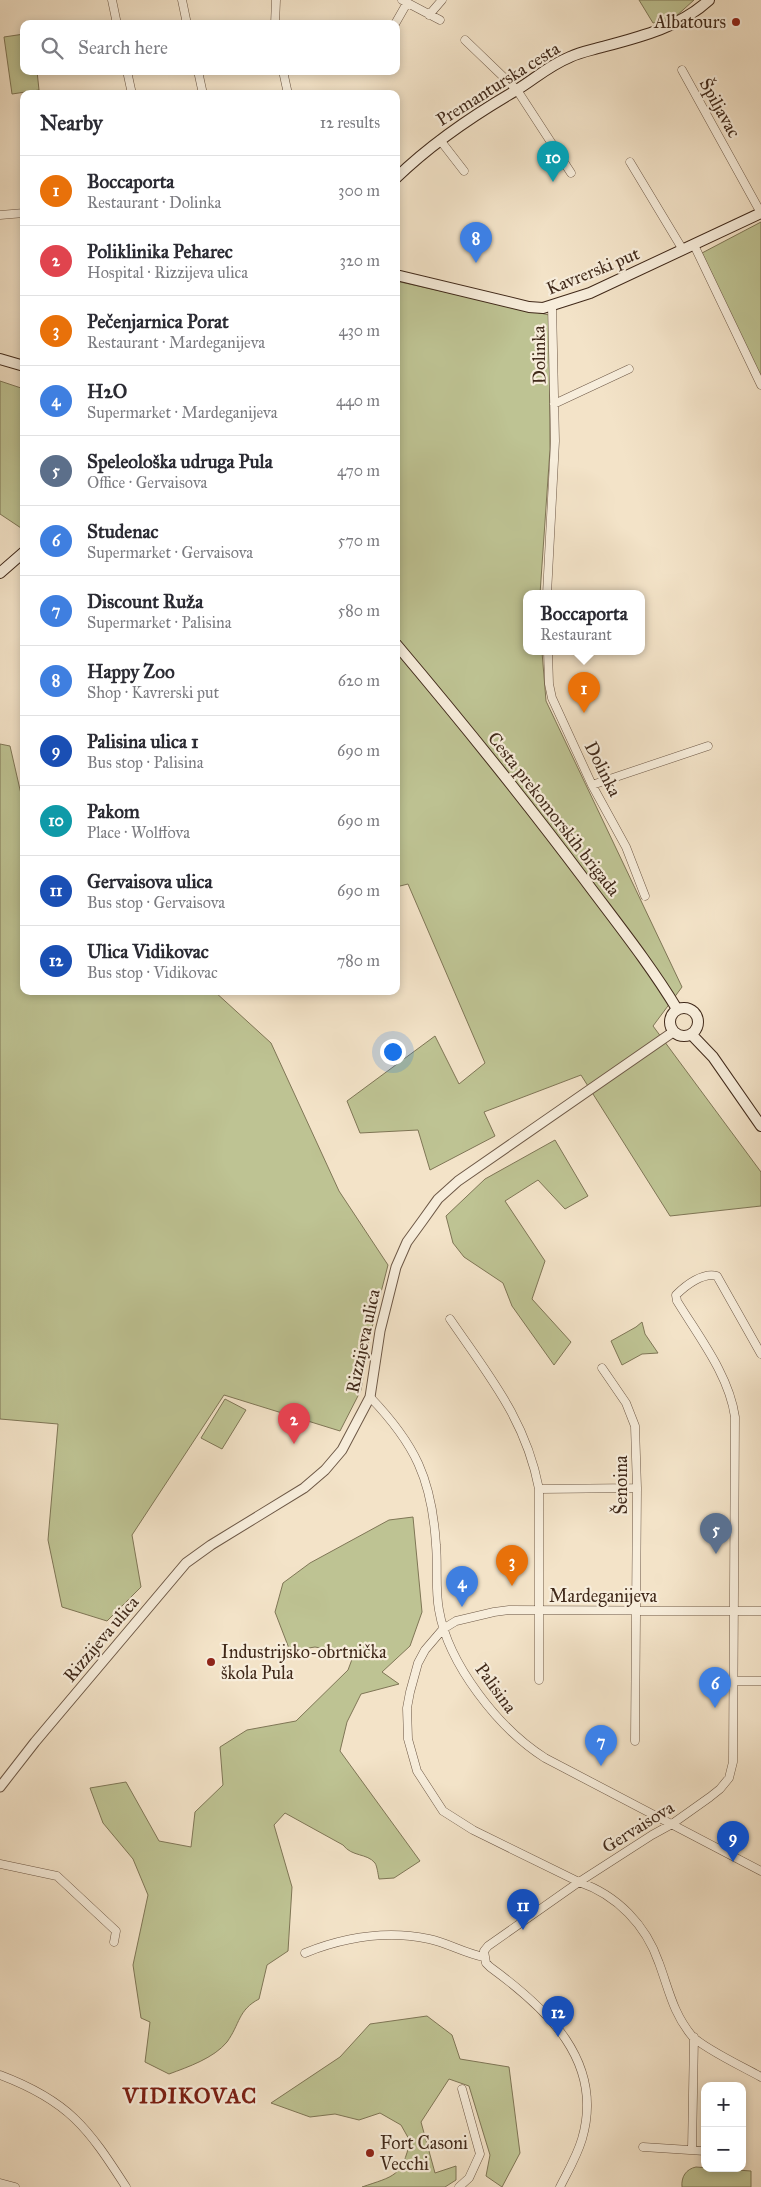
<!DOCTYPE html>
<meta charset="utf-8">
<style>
:root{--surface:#fff;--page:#f7f7f7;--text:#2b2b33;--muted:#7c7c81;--line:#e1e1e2;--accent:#8f2418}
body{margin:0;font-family:"IM FELL Great Primer",serif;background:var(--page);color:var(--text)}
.controls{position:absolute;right:15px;bottom:15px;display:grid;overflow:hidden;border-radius:10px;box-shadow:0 2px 8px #0003}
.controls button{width:45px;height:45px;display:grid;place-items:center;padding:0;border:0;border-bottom:1px solid var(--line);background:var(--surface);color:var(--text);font:25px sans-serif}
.you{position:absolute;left:392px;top:1051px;width:18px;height:18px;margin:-12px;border:4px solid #fff;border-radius:50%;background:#1a73e8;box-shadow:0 0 0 8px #1a73e833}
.badge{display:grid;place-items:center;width:32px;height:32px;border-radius:50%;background:var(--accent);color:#fff;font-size:16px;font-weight:700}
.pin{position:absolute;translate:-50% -41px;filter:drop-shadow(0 1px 2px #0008)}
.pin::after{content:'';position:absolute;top:26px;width:18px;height:15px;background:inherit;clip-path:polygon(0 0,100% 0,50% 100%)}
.popup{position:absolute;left:523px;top:590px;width:122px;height:65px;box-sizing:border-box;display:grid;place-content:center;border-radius:10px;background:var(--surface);filter:drop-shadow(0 1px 4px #0005);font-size:16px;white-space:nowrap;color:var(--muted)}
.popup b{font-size:19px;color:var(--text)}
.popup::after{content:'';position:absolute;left:50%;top:100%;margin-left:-10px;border:10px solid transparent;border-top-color:var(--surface)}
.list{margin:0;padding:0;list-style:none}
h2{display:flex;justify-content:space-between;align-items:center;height:65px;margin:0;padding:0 20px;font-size:21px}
h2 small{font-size:16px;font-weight:400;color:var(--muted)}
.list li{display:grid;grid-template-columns:32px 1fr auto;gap:15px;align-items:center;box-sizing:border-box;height:70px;padding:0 20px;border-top:1px solid var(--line)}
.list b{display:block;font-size:19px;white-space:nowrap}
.list p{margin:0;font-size:16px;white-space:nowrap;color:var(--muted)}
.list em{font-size:16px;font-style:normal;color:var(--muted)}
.icon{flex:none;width:28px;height:28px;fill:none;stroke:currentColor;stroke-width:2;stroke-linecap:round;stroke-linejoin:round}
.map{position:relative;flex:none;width:761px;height:2187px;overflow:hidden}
.search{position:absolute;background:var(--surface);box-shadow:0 2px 8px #0003;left:20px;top:20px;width:380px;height:55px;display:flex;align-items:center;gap:12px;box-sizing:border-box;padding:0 18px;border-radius:10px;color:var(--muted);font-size:19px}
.panel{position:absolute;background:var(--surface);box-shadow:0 2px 8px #0003;left:20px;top:90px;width:380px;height:905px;border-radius:10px}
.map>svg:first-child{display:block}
.green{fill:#bec393;stroke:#7f7656}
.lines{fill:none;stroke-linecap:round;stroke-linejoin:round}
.minor-casing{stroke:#6d5846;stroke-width:9}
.tertiary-casing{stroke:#6d5846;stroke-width:11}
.secondary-casing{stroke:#40291a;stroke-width:12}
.minor{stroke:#f7eddb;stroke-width:8}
.tertiary{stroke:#f7eddb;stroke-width:9}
.secondary{stroke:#f7eddb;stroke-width:10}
.poi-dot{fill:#8f2418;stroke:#f7eddb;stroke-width:2}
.labels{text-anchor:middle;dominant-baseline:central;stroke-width:4.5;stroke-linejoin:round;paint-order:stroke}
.poi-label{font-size:18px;fill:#40291a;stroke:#f7eddb;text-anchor:start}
.street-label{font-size:18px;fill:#40291a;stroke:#f7eddb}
.district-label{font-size:22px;font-weight:bold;letter-spacing:1px;fill:#7a1f14;stroke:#f7eddb}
</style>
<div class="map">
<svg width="761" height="2187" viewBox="0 0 761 2187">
<rect width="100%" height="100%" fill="#f3e3c8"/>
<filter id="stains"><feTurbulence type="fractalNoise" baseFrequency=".004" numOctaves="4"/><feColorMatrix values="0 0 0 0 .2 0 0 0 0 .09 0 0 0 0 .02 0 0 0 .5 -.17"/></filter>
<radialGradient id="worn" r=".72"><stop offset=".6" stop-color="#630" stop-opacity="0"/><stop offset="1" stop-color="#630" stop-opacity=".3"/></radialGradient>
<path class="green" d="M639,0H694L674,18L653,23Z
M24,34V71H37L39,90L12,94L4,37Z
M761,222V378L702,253Z
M396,281L549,315L550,449L540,594H526V652H542L546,701L682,987L653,1026L761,1172V1206L670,1216L581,1075L484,1112L495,1136L430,1170L418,1130L360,1133L347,1101L435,1036L459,1084L485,1063L408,884L396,887Z
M0,381L24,389V530L0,514Z
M0,744L10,746L24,807V991H214L271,1043L339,1191L388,1265L369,1339L361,1390L340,1431L224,1395L132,1535L141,1587L107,1621L62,1607L48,1540L58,1424L0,1419Z
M555,1140L588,1196L565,1209L538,1180L505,1201L545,1261L532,1299L571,1342L554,1365L512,1306L503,1283L464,1257L453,1243L446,1216L485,1179Z
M642,1322L645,1334L658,1353L642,1354L622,1365L611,1341L636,1327Z
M225,1399L246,1410L222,1449L201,1438Z
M413,1517L422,1612L410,1646L382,1672L399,1684L361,1694L347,1722L340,1751L420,1861L394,1878L379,1879C378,1874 377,1866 375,1863C367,1853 352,1857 343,1845L285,1813L274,1825L292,1887L288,1951L267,1965L259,1999C238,2010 240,2024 227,2042C214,2058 188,2067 169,2074L145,2062L150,2022L141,2018L133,1965L148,1895L133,1859L103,1823L90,1788L126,1782L159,1841L191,1847L195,1812L223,1785L220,1747L247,1730L296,1721L348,1670L354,1654L315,1647L290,1651L275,1612L283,1583L310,1563L389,1520Z
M427,2016L452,2035L460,2059L509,2067L520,2153L502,2187L486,2176L490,2155L469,2086L449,2079L421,2122L435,2173L456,2166V2180L445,2187H362C394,2176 402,2177 410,2141L401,2125L380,2113L359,2120L335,2114L310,2117L271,2103L340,2057L370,2024Z
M696,2167L751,2171V2187H682C681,2177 686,2169 696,2167Z"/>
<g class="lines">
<defs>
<path id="minor" d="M112,0L117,24
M182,0L187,24
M402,0L440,20
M429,15L442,0
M275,24L276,0
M395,24L407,3
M465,40L517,90L571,173
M682,70L761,213
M127,71L132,94
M198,71L203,94
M283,71L288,94
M440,140L464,171
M630,162L683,250
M0,215L24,213
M694,245L761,385
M554,404L629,369
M547,594L555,441L552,305
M548,652L549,684L552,698L592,785L626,847L645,896
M592,785L708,746
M450,1319C489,1376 526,1420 539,1489V1680
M602,1368L626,1403L635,1426L637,1488L635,1741
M370,1397C415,1444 432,1479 436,1545C438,1566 435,1589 439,1610C448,1664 499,1729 545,1758L761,1871
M539,1489L637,1488
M761,1611L509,1610L494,1612L456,1621L443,1629L425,1650L418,1663L410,1692L407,1708L408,1739L417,1771L443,1811L473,1830L579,1882C617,1895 646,1925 659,1963C669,1990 673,2013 692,2036C703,2048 745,2068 761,2077
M734,1681H761
M0,1864L57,1876L116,1931L114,1942
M305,1953C345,1937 386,1930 429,1939C448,1943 464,1953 484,1957
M0,2075C69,2101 88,2128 126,2187
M643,2147L705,2151
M692,2150L694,2037
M0,2183L15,2187
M459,2187L469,2178L480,2154L462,2089
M560,2187C568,2171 577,2156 582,2139C605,2061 546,2008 490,1967L486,1963L484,1951L488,1946L579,1882L652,1835L672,1824L710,1797L720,1789L729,1778L733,1762L735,1417C729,1375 699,1337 677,1301L676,1295C686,1285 703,1272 717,1276L761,1354"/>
<path id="tertiary" d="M0,1787L35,1742L186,1563L211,1545L304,1488L325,1470L342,1450L370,1397L380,1331L396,1267L407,1242L423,1220L438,1199L458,1181L673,1032"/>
<path id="secondary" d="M396,178C432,143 472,116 515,91C535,79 548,66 570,57C580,52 592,50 602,47C640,37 680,27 709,0
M396,275L529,307L543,308L590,293L761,213
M0,359L24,366
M0,573L24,552
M396,644C461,721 524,799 584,879C616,922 649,963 677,1009
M670 1022a14 14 0 1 1 28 0a14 14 0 1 1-28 0Z
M691,1034L713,1057L761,1126"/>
</defs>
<use href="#minor" class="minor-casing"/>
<use href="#tertiary" class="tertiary-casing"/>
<use href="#secondary" class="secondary-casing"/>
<use href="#minor" class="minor"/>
<use href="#tertiary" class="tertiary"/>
<use href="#secondary" class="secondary"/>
</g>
<g class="poi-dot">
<circle cx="736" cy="22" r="5"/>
<circle cx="211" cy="1662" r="5"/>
<circle cx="370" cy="2153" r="5"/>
</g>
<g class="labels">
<g class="poi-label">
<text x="726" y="22" text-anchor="end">Albatours</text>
<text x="221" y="1652">Industrijsko-obrtnička<tspan x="221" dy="21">škola Pula</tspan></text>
<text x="380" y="2143">Fort Casoni<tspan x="380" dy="21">Vecchi</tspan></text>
</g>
<g class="street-label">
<text transform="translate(498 84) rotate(-32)">Premanturska cesta</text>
<text transform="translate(720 108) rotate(61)">Špiljavac</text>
<text transform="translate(593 271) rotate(-22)">Kavrerski put</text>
<text transform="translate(539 355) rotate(-91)">Dolinka</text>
<text transform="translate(603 769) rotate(63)">Dolinka</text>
<text transform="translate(554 814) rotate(52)">Cesta prekomorskih brigada</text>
<text transform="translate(363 1341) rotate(-78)">Rizzijeva ulica</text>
<text transform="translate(621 1485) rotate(-90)">Šenoina</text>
<text x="603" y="1596">Mardeganijeva</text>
<text transform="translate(101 1639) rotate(-50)">Rizzijeva ulica</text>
<text transform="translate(496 1688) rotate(54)">Palisina</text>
<text transform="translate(638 1827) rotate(-32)">Gervaisova</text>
</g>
<g class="district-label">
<text x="190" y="2095">VIDIKOVAC</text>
</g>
</g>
<rect width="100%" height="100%" filter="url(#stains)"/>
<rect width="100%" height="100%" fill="url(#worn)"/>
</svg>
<div class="controls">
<button>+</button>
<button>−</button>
</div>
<div class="you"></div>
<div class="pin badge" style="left:584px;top:713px;background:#e8710a">1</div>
<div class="popup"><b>Boccaporta</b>Restaurant</div>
<div class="pin badge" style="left:294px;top:1444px;background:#e0444e">2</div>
<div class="pin badge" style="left:512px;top:1586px;background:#e8710a">3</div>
<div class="pin badge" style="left:462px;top:1607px;background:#3f7fe0">4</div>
<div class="pin badge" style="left:716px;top:1554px;background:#5c6f8a">5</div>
<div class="pin badge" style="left:715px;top:1708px;background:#3f7fe0">6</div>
<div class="pin badge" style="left:601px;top:1766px;background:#3f7fe0">7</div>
<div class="pin badge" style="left:476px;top:263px;background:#3f7fe0">8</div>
<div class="pin badge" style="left:733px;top:1862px;background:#1a4fb4">9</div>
<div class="pin badge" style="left:553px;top:182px;background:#0f9aa8">10</div>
<div class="pin badge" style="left:523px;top:1930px;background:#1a4fb4">11</div>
<div class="pin badge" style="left:558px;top:2037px;background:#1a4fb4">12</div>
<div class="search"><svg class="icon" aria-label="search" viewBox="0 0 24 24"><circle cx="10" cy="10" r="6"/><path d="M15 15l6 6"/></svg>Search here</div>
<section class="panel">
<h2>Nearby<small>12 results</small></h2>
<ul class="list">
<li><span class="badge" style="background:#e8710a">1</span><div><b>Boccaporta</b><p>Restaurant · Dolinka</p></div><em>300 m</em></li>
<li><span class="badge" style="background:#e0444e">2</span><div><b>Poliklinika Peharec</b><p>Hospital · Rizzijeva ulica</p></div><em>320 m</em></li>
<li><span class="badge" style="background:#e8710a">3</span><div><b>Pečenjarnica Porat</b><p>Restaurant · Mardeganijeva</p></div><em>430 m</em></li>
<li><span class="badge" style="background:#3f7fe0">4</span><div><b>H2O</b><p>Supermarket · Mardeganijeva</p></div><em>440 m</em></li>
<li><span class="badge" style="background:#5c6f8a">5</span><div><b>Speleološka udruga Pula</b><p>Office · Gervaisova</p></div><em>470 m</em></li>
<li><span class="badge" style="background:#3f7fe0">6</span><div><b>Studenac</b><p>Supermarket · Gervaisova</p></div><em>570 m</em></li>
<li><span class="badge" style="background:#3f7fe0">7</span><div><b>Discount Ruža</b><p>Supermarket · Palisina</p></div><em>580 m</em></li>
<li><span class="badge" style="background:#3f7fe0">8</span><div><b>Happy Zoo</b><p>Shop · Kavrerski put</p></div><em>620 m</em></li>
<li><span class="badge" style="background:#1a4fb4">9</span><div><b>Palisina ulica 1</b><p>Bus stop · Palisina</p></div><em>690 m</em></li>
<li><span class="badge" style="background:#0f9aa8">10</span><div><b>Pakom</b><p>Place · Wolffova</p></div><em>690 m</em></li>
<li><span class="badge" style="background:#1a4fb4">11</span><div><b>Gervaisova ulica</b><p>Bus stop · Gervaisova</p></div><em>690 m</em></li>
<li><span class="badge" style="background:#1a4fb4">12</span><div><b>Ulica Vidikovac</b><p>Bus stop · Vidikovac</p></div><em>780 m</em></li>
</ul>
</section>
</div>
